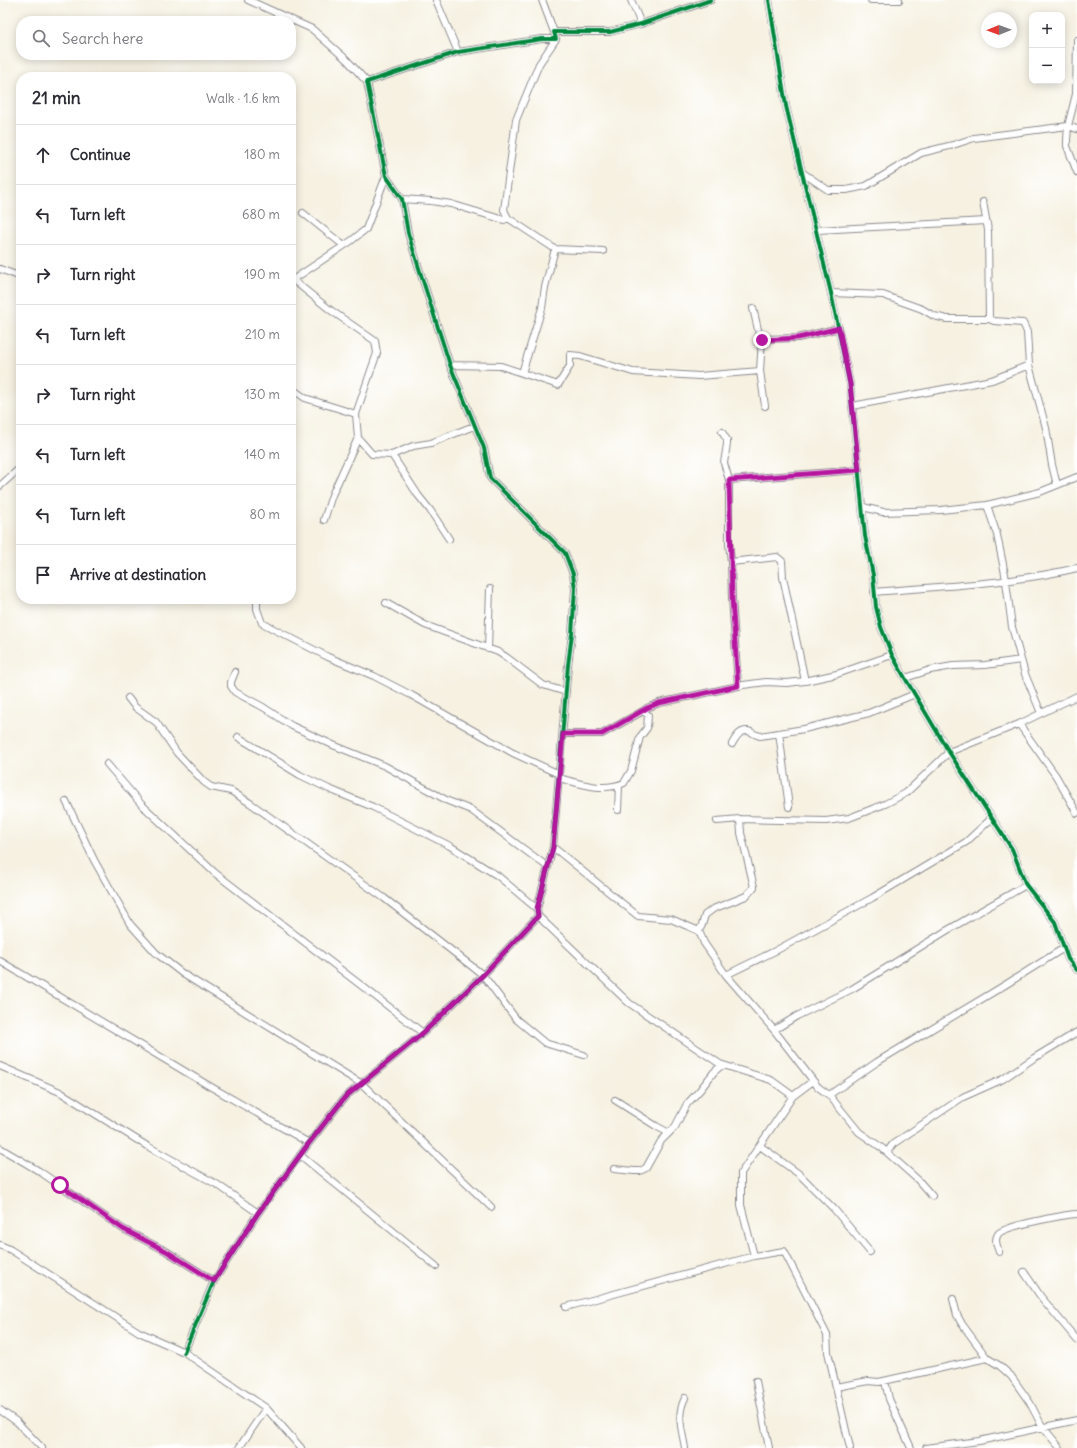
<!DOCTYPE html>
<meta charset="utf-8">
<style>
:root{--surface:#fff;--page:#f2f2f3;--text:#2b2b33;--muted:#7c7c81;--line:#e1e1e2}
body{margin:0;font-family:Delius,sans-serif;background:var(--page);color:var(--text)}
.controls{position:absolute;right:12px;top:12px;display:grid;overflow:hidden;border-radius:8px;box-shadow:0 2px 10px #0003}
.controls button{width:36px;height:36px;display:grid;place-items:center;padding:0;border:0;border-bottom:1px solid var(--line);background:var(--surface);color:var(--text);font:20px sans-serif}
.compass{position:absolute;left:981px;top:12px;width:36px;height:36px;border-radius:50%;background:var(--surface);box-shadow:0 2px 10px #0003;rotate:269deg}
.stop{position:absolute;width:12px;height:12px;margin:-9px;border:3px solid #b5179e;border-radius:50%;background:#fff}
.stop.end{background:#b5179e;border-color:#fff;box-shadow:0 1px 4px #0008}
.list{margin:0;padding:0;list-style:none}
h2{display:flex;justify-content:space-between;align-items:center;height:52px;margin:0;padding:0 16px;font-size:17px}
h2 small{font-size:13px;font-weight:400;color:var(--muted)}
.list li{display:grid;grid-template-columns:26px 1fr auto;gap:12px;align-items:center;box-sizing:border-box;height:60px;padding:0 16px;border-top:1px solid var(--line)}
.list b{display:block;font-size:15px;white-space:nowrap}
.list em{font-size:13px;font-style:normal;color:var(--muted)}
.icon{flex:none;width:22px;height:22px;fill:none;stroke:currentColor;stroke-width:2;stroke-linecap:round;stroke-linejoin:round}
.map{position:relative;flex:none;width:1077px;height:1448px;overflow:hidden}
.search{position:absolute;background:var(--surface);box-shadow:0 2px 10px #0003;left:16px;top:16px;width:280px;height:44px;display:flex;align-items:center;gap:10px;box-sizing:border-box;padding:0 14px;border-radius:16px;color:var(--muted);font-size:15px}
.panel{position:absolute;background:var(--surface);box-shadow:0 2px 10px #0003;left:16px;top:72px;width:280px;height:532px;border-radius:16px}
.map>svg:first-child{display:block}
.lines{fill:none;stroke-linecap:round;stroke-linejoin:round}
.minor-casing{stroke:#8c8a8e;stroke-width:8}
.tertiary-casing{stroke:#8c8a8e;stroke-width:8}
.minor{stroke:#fff;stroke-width:6}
.tertiary{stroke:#fff;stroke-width:7}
.cycleway-casing{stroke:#fff;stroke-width:6}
.cycleway{stroke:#00873e;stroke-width:4}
.route{stroke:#b5179e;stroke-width:5}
</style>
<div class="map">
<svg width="1077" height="1448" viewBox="0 0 1077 1448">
<rect width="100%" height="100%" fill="#fff"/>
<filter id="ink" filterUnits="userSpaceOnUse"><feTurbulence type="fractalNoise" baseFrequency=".025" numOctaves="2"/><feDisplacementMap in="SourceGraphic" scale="8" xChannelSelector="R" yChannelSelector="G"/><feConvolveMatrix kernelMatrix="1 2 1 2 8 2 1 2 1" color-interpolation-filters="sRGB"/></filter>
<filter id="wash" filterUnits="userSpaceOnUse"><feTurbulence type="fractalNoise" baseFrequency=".012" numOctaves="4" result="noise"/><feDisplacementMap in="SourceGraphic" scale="16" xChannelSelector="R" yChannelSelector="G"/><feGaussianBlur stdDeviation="0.9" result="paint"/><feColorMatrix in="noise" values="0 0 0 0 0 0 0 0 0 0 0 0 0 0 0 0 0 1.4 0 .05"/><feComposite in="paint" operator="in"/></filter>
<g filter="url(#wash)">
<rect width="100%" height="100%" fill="#f6f1e1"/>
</g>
<g filter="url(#ink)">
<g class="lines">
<defs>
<path id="minor" d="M248,0L312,29L347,60L367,82
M436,0L458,52
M542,0L554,32
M631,0L641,24
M871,0H899
M1077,40L1076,94L1068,126L1067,140V146L1077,172
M803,173L828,190H846L866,186L921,153L953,145L974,138L1068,126L1077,129
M402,199L431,201L451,204L504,220L508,218L504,210L516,120L539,64L556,39
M983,202L988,230L989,319
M303,213L343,245
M508,218L555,249L603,251
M817,230L986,221
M0,269L21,277
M293,280L329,309L375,341L377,353L356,414L358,438L332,495L324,520
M291,281L351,241L366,229L386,176
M831,293L883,295L922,309L934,316L947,319H989L994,321L1023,323L1027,332L1029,365L1046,428L1052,465L1057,485
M753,308L759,334L762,339L760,371L765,406
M762,339L798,338L839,328
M450,365L501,366L558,385L570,366V355L580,356L633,372L699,376L760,371
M522,373L542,308L545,287L555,249
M291,388L305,398L356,414
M852,406L992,380L1029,365
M722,432L727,440V444L724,463L729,480V544L731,562
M358,438L372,454L392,455L413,446L431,443L474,426
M392,455L418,495L430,510L449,539
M729,480L859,470
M0,486L21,467
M987,505L997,535L1005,574L1012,627L1025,674L1041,713
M863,507L883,512L941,510L987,505L1040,492L1077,477
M874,592C942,586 1010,584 1077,568
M257,599V609L262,623L328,657L374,676L411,695L513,753L559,774
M386,603L425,625L498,652L506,657L543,685L566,692
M488,649L490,589
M235,672L231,682V686L235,692L263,707L292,726L333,745L385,766L448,801L471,810L548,867
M905,678L930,670L953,666L985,665L1021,660
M738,686L732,598L731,562L777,557L782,561L783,577L805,681
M128,698L135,707L156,722L177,753L204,782L211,787L231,791L250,803L384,898L483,975L516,1019L545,1043L584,1055
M1019,724L1056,776L1077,813
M779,733L789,807
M563,734H602L643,711
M238,737L300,775L329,789L373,807L450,846L498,876L537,909
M732,744C736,737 741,728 751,732C754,734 756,735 760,736L804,729L869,713L915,694
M107,764L142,805L215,873L423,1033
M559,778C580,784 603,792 624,783L631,771L640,737L647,728L648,715L643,711L647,708L659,703L743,685L766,682L787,683L805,681L837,674L892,655
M66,801L94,860L130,924L156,953L183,974L362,1084L491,1207
M618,810L619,785
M740,819L741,833L754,887L746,896L713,909L705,915L702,925L699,931L704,943L726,975L774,1030L818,1087L829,1095L859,1132L882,1148L918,1180L932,1196
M717,821L740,819L826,821L849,818L885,804L906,793L949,752L1019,724L1077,696
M553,847L638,916L671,919L699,931
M538,916L629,1003L720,1064L771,1080L793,1096
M0,961L206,1084L309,1143
M726,975L777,950L872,898L966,842L992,818
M774,1030L797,1016L852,989L946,931L1026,885
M0,1066L60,1092L147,1146L218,1185L258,1213
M829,1095L877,1062L1005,985L1064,948
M615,1100L656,1126L669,1133
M760,1146L799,1174L834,1209L870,1252
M0,1148L39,1171L123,1229L166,1251L214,1281
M887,1152L893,1144L963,1097L1003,1079L1034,1058L1077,1032
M300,1155L436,1266
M614,1169L634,1171H640L646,1168L661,1141L675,1127L687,1104L700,1090L714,1072L722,1065
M0,1245L11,1250L139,1332L184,1352L266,1408L301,1448
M999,1252C997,1246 994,1240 998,1234C1004,1226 1064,1215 1077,1214
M754,1256L741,1205V1173L793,1096L813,1081
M1024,1272L1041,1297L1077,1340
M953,1299L957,1315L962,1324L987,1358L1000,1366L1011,1376L1030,1403L1042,1426L1060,1448
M566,1307L754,1256L784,1251L827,1335L828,1352L850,1448
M184,1352L214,1281L258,1213L309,1143L345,1097L423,1033L483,975L538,916L537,909L553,847L568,665L572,634L575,589L573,574L565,553L490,478L484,448L450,365L423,281L408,233L402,199L386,176L367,82L458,52L542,39H556L554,32H610L641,24L711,0
M756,1381L769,1448
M885,1381L889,1399L911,1448
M836,1387L868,1381L879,1382L987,1358
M0,1410L17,1422L42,1448
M239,1448L266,1408
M685,1448C682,1429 676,1416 685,1398
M926,1448L979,1441L1077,1420"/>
<path id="tertiary" d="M769,0L786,106L831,293L850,384L865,536L873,575L876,607L881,627L892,655L905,678L949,752L1012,849L1026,885L1055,922L1068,959L1077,970"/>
</defs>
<use href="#minor" class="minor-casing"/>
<use href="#tertiary" class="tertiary-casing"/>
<use href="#minor" class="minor"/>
<use href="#tertiary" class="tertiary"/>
<defs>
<path id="cycleway" d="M769,0L786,106L831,293L850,384L865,536L873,575L876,607L881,627L892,655L905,678L949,752L1012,849L1026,885L1055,922L1068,959L1077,970
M184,1352L214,1281L258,1213L309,1143L345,1097L423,1033L483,975L538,916L537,909L553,847L568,665L572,634L575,589L573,574L565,553L490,478L484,448L450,365L423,281L408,233L402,199L386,176L367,82L458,52L542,39H556L554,32H610L641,24L711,0"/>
</defs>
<use href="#cycleway" class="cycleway-casing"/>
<use href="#cycleway" class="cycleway"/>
</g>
</g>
<g class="lines" filter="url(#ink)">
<path class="route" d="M60,1185L123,1229L166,1251L214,1281L258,1213L309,1143L345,1097L423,1033L483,975L538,916L537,909L553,847L563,734H602L647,708L659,703L738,686L732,598L729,480L859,470L850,384L839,328L798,338L762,340"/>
</g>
</svg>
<div class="controls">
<button>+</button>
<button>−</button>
</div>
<svg class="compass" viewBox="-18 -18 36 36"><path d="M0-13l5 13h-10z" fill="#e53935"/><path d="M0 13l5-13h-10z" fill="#7c7c81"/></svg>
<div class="stop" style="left:60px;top:1185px"></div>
<div class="stop end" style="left:762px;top:340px"></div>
<div class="search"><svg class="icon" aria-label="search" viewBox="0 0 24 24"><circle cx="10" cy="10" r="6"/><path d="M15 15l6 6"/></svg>Search here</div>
<section class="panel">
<h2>21 min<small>Walk · 1.6 km</small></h2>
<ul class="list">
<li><svg class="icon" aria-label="ahead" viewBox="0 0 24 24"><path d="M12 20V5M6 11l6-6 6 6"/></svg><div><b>Continue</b></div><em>180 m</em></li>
<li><svg class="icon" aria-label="left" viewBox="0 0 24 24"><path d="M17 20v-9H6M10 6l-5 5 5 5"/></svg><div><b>Turn left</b></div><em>680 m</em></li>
<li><svg class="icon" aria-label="right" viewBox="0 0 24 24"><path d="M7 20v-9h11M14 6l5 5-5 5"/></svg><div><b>Turn right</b></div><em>190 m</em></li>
<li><svg class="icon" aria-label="left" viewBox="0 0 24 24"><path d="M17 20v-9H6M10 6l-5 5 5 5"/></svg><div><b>Turn left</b></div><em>210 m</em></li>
<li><svg class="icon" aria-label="right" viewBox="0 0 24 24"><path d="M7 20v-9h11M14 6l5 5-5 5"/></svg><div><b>Turn right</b></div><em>130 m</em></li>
<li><svg class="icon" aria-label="left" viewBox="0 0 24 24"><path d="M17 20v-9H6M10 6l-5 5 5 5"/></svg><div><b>Turn left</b></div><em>140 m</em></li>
<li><svg class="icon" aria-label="left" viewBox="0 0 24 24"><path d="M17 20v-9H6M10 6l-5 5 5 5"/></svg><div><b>Turn left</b></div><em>80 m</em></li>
<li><svg class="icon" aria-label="arrive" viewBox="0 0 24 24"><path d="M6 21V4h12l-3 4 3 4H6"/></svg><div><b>Arrive at destination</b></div></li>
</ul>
</section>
</div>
